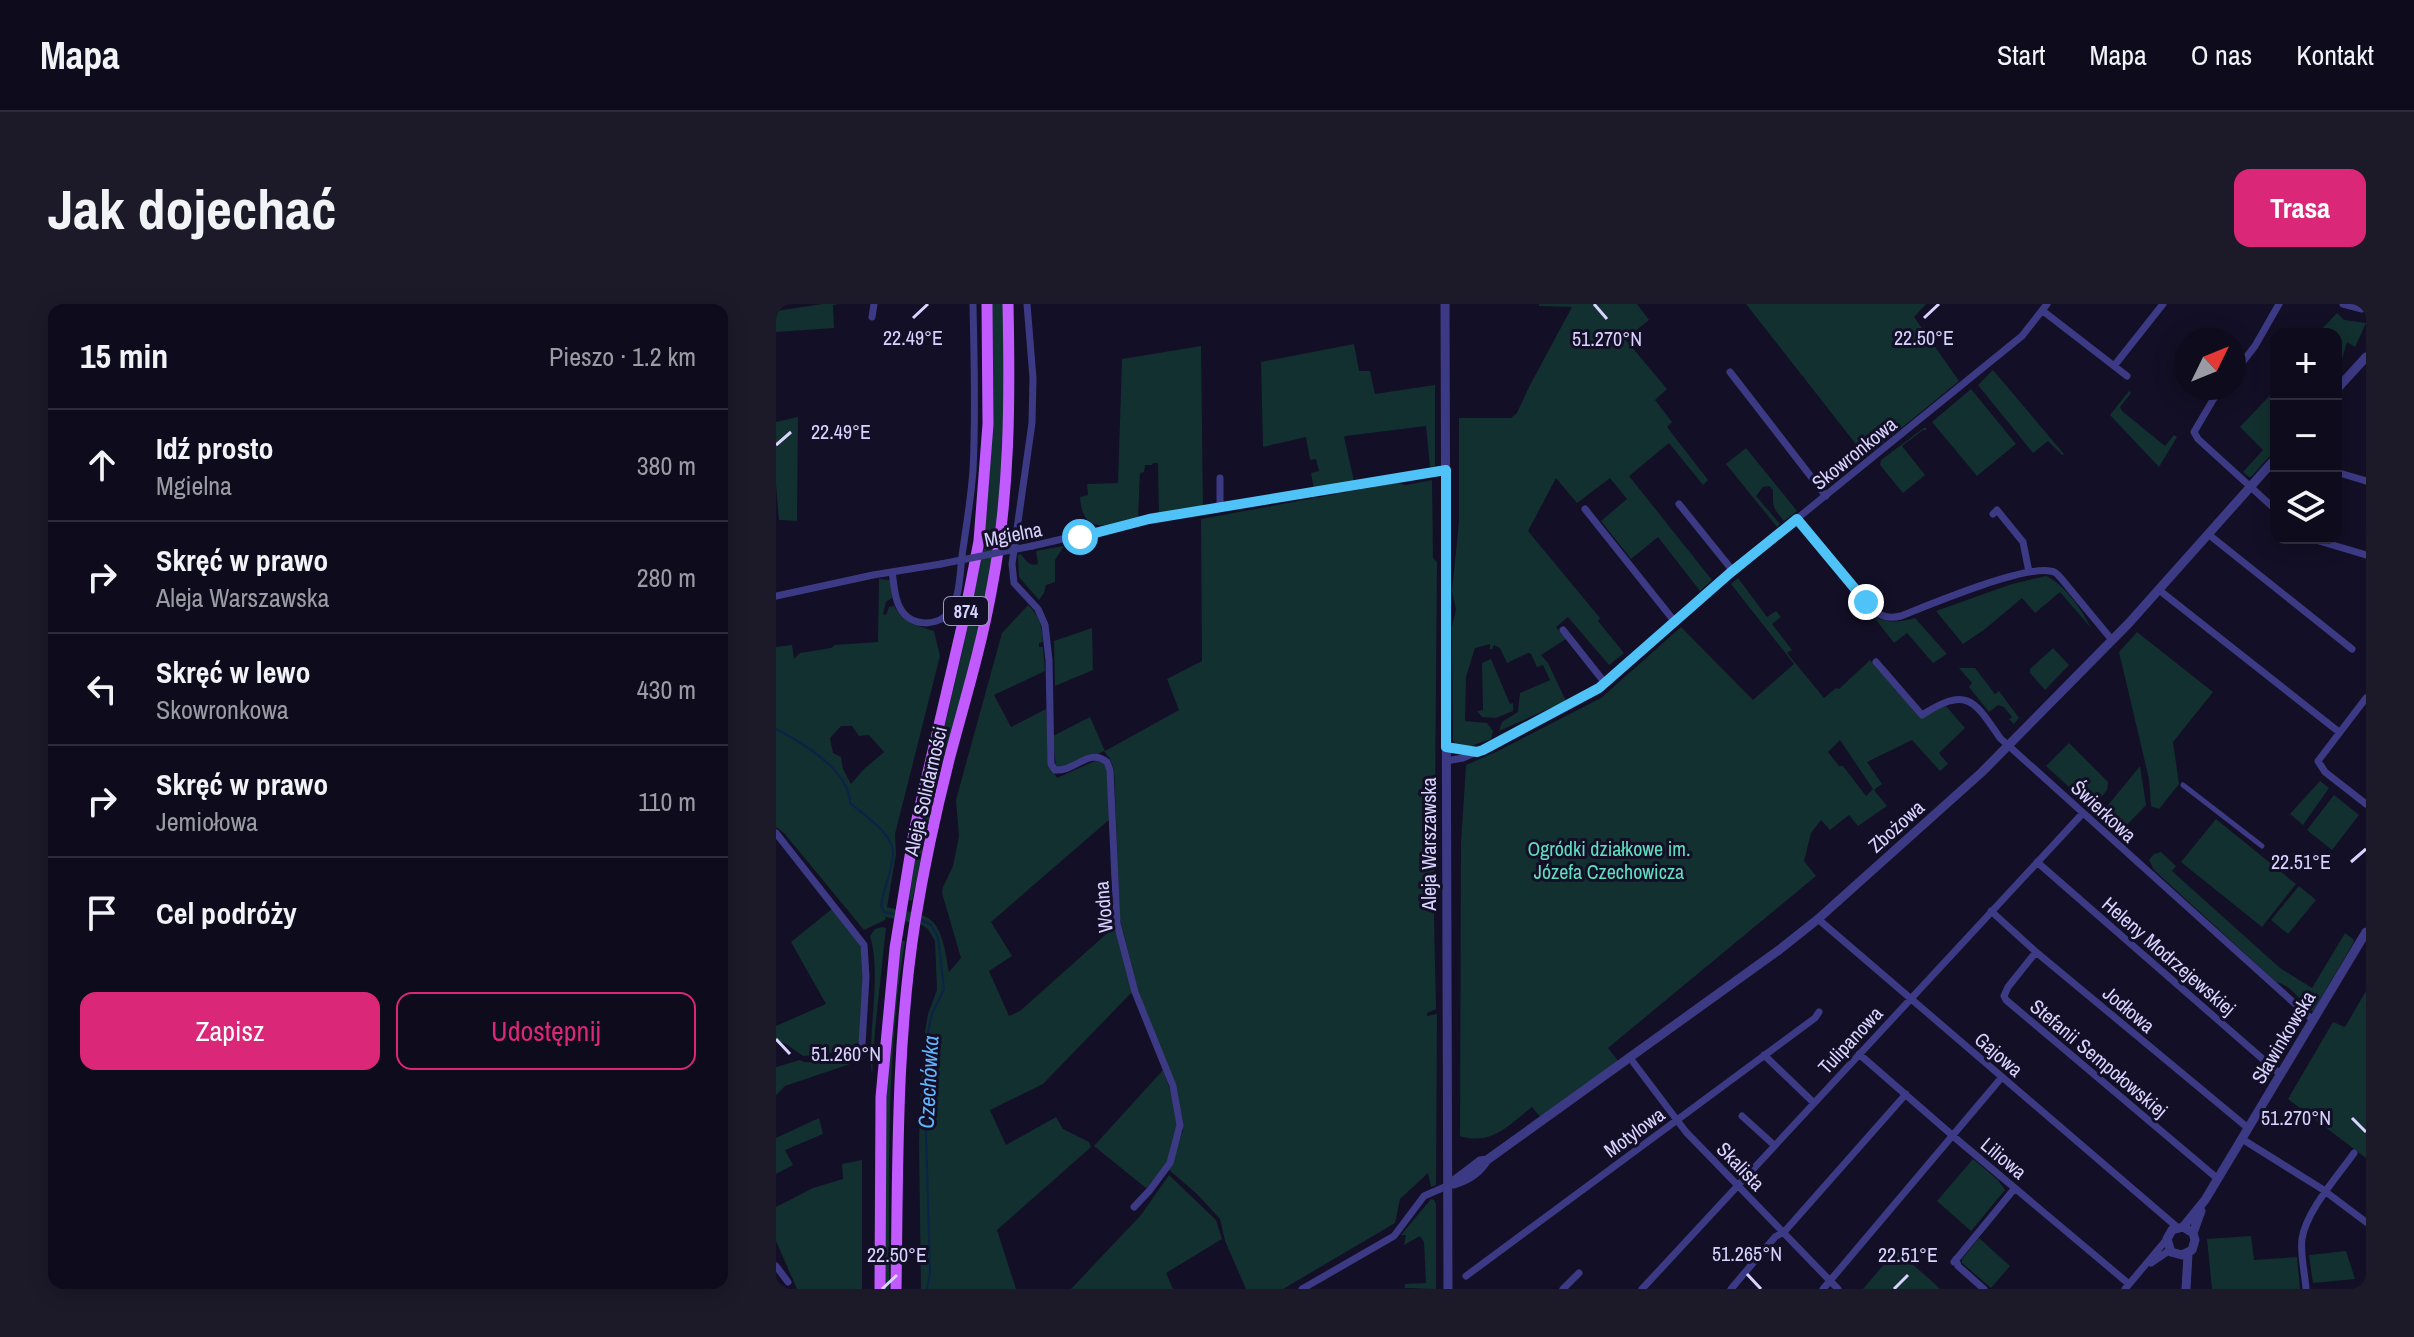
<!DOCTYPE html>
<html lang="pl">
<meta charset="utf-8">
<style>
:root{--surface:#0e0b1c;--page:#1c1929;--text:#f1f3f6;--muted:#9b9ba3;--line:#2e2b3b;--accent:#db2777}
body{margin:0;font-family:"Archivo Narrow",sans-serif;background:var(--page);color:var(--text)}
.controls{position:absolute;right:24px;top:24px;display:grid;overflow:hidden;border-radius:16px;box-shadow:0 4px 20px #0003}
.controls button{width:72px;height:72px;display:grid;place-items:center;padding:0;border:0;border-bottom:2px solid var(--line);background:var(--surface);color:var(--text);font:40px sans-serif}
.compass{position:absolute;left:1398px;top:24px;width:72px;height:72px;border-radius:50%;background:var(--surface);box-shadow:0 4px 20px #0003;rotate:47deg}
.stop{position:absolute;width:24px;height:24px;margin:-18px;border:6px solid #4fc3f7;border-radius:50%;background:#fff}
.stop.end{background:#4fc3f7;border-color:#fff;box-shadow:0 2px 8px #0008}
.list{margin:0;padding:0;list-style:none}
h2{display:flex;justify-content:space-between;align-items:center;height:104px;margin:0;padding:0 32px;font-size:34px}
h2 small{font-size:26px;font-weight:400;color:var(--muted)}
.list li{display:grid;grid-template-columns:52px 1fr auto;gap:24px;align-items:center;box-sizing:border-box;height:112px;padding:0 32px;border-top:2px solid var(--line)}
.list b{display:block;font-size:30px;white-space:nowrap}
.list p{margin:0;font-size:26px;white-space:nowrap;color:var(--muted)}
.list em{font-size:26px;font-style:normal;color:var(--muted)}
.actions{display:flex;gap:16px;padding:24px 32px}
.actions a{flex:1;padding:18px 0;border:2px solid var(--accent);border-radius:16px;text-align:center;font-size:28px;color:var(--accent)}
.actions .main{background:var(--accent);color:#fff}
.icon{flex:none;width:44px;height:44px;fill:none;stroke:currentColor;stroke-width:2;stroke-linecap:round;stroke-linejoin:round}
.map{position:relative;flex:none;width:1590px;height:985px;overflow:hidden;border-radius:16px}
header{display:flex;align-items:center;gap:48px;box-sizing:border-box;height:112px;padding:0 40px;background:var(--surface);border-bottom:2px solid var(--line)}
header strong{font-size:38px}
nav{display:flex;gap:44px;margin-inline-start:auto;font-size:28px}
.intro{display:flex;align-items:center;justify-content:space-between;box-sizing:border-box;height:192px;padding:0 48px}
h1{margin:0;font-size:56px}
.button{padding:20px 36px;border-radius:16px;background:var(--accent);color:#fff;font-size:28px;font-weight:700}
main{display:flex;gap:48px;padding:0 48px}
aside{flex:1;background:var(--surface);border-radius:16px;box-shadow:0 4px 20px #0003}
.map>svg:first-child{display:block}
.green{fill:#12302f;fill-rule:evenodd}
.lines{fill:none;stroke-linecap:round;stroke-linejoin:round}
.stream{stroke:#0c2248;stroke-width:2}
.pedestrian{stroke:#3d3a85;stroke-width:5}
.minor{stroke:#3d3a85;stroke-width:7}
.tertiary{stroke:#3d3a85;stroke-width:9}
.primary{stroke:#c25bff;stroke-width:11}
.minor-bridge{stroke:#3d3a85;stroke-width:7}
.route{stroke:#4fc3f7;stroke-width:10}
.ticks{fill:none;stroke:#d9d4ff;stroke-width:3}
.labels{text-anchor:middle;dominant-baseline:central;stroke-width:6;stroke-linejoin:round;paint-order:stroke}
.shield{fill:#130f26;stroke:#9e99be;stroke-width:2}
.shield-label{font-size:18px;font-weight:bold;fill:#d9d4ff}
.street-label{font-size:20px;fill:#d9d4ff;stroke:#130f26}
.park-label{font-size:20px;fill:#5fe0c0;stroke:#130f26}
.water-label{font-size:22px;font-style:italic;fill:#62b6ff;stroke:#130f26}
.ticks-label{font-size:20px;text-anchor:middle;fill:#d9d4ff;stroke:#130f26;stroke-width:6;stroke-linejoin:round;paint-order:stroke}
</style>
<header>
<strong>Mapa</strong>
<nav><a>Start</a><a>Mapa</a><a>O nas</a><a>Kontakt</a></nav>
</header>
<div class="intro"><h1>Jak dojechać</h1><a class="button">Trasa</a></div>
<main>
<aside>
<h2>15 min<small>Pieszo · 1.2 km</small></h2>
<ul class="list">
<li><svg class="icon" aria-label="ahead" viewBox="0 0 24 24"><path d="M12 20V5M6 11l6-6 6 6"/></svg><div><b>Idź prosto</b><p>Mgielna</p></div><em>380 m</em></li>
<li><svg class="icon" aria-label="right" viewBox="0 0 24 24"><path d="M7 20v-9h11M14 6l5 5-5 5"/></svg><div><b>Skręć w prawo</b><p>Aleja Warszawska</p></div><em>280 m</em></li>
<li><svg class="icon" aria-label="left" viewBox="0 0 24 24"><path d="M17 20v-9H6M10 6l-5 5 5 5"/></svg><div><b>Skręć w lewo</b><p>Skowronkowa</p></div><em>430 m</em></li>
<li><svg class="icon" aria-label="right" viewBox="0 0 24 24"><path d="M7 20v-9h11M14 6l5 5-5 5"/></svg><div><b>Skręć w prawo</b><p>Jemiołowa</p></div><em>110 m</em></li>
<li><svg class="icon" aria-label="arrive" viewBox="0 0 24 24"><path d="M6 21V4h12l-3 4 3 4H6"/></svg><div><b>Cel podróży</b></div></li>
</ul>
<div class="actions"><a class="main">Zapisz</a><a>Udostępnij</a></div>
</aside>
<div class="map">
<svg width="1590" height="985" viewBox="0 0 1590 985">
<rect width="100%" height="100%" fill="#130f26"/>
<path class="green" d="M47,0H62L57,1L58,24L0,28V7Z
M216,0H229V165L210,297L184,401L162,473L136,597L130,595L137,559L192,322L210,218L217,109Z
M763,0H861L873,16L849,35L891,85L879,96L896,118L891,123L932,176L927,181L893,139L853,172L936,276L924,287L882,233L855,255L825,217L851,195L834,174L801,199L780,174L752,227L824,314L822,317L848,349L833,361L792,313L780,323L790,335L765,351L772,359L790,397L723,427L726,418L742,408L744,389L774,376L767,361L761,363L755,350L752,349L731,359L724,344L718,341L716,345H714V340L699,344L690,373L689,417L711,419L717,427L715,435L695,442H682L677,437L676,323L680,305L676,288L683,217V114H735L741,109L754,81L796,3L763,2Z
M970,0H1150L1138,13L1183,77L1090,153Z
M1561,9L1568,16L1590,19L1579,43L1571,38L1565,58L1560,63V30H1541Z
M578,40L583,67H594L599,90L659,81V162L654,163L650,122L570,132L568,133L578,177L538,185L535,169L543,167L540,155L534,156L530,133L487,143L485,58Z
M425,42L427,204L383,212L382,159H377L376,161H369L368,168L364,169L362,215C335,221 306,233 304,193L312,191L311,180L342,179L346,55Z
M1217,66L1288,150L1286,151L1272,137L1257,149L1202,81Z
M1195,85L1240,140L1201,172L1156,118Z
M1500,85V145L1475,173H1473L1467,168L1487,146L1464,123Z
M1353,87L1355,89L1344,103L1346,107L1389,142L1398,131L1401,133L1383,163L1334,111Z
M22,113L21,217L3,216L0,181V118Z
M1149,123L1151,126H1147L1126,142L1149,171L1127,189L1104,161L1105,156Z
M970,144L1021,207L1008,217C996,203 997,203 997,186L993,182L987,183L980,192L1004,220L1001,223L950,160Z
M656,176L657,254L661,258L658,613L660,705L651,709V712L661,710L660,881L655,883L652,869L624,895L619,919L507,985H470L449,937L444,915L421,890L392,865L407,827V819L401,785L362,687L344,615L338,465L334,455L328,447L288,466L280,463L277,432L314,413L329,447L403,406L391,375L426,357L425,215L620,179L630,181Z
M288,242L279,256V278L270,281L268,289L263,296L243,273L242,251L245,250C249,256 254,263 262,260L260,247Z
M1270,272C1288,280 1307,307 1315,324L1284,288L1259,309L1246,294L1209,325L1187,340L1160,307L1236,280Z
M962,274L991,313L1000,307L1005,313L996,320L1016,346L1011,349L1048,394L1060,384L1063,385L1094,356L1145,414L1164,403L1170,402L1189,424L1163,449L1172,460L1164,467L1136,436L1091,458L1106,480L1098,486L1111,502L1082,522L1073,511L1054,526L1045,516L1035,529L1028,557L1040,572L832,744L843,758L765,814L756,803C733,821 716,842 684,832L685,539L690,461L722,447L825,394L905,323L977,396L1018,360L955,280ZM1064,436L1097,485L1090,492L1067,462H1063L1052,448Z
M103,275L114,276L117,293L110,298L107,310L110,311L113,303L118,302C128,320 140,321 158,327L164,352L119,530L120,550L111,603C123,607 137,607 148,612C168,620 169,650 173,668L185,654L166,589L167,583L177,562L183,532L180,496L226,329L252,301C264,312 266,322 267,338L263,339V343H267L269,367L218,391L235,423L270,405L274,461L281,474L319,457L326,458L332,466L334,515L215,618L236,652L213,667L233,712L244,707L337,624L340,626L357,687L267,780L214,806L230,841L280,813L287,825L313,838L315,843L221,926L240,985H145L143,838L145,783L149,728L152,710L161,686L159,637L152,625L146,621L110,613L109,616L88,626L8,529L0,523V343L16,341L18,355L24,349L55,344L59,341L102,338ZM65,422H76L83,432L93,431L108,448L87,466L75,480L67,465L65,453L57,449L54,434Z
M1097,312C1112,320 1124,318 1139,314L1171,350L1157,359L1131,329L1118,339Z
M316,324L317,366L279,382L278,337Z
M1361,328L1437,388L1397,438L1403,480L1383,505L1375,502L1373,475L1343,348Z
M1277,344L1293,361L1269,386L1254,369V365Z
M715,355L734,400L737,399V407L720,414L706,413L701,407L707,406L706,359Z
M1183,364H1199L1219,390L1223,387L1243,414L1238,420L1233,415L1236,413L1228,403L1222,401L1213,408L1193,383L1196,379Z
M1293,439L1332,478L1331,486L1321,499L1318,497L1316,499L1318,502L1316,504L1270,462Z
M1364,462L1370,501L1349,523L1329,505Z
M1544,477L1553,484L1527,521L1514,510Z
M1558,491L1583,511L1556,546L1531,526Z
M1440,515L1520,580L1486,623L1405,558Z
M1385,548L1400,562L1396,567L1504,664L1536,684L1569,629L1577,635L1578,638L1537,707L1531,706C1525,695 1513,680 1500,678L1378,566L1373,556L1378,550Z
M1523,582L1540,596L1512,630L1495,616Z
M57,604L84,639L88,651L84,738L78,740L74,747L27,752L10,740L0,736V722L50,700L15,638Z
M106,623L110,624L99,727L96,771C91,729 106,671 94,632L99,625Z
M123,636L129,637C110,752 113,869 113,985H108V824Z
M1590,687V854L1512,795L1557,718L1569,723Z
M24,756L28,758L74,760L9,782L0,791V763Z
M387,766C393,783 402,805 401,823C399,845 387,871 370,884L318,842Z
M43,814L47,830L9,846L17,861L0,870V834Z
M1197,855L1222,876L1229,886L1195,927L1161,897Z
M86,856V985H21L0,937V903L37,884L67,875L66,860Z
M393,871L440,916L446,935L390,969L397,985H295L365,911Z
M655,895L658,896L660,900V985L629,984V980L650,979L648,938L644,932L628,941L630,931H625Z
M1475,932L1478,956L1521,953L1524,985H1436L1431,935Z
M1203,934L1234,962L1215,984L1186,959V955Z
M1120,946L1159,980L1164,985H1087Z
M1570,947L1579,975L1537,979L1533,951Z"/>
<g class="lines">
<path class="stream" d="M0,425C27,439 73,466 74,499C89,512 119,530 117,552C115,568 108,585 105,601L108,608L118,610
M144,615L155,621L162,633L168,685L156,710L152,728L149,794L154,968L151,985"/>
<path class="pedestrian" d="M1407,481L1486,542"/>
<path class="minor" d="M251,0L257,74L256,119L236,260L238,279L262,305L269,321L273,356L275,460L279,466C299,468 313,443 331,458L334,466L341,619L359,688L397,782L404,821L394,859L374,886L358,903
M1567,0L1586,5L1589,0
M1267,7L1351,72
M96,13L98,0
M1338,62L1387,0
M954,68L1050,192
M1458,69L1479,42L1503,0
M1444,84L1418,128L1422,135L1500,206
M1560,168L1590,177
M444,174V204
M903,200L957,267
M809,205L899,318
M1217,210L1221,206L1247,238L1253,268
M1021,215L1090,298C1101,310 1108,316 1125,312C1155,300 1246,262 1274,267C1280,268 1280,269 1284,273L1336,336
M1432,230L1576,345
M1533,234L1590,251
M256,242L373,215L670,166
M116,268C118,279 118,294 124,304C134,323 163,324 175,306C184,292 184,268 186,252C190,223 195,195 197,166C200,111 198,55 197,0
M1383,286L1563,428
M0,292L97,271L165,260
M787,326L829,379
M1100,358L1146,411C1191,382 1198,396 1224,434L1537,716
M1590,394L1542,457L1549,468L1590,500
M670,443L699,448
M670,457L687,454L721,439L823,384L954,269L1246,32L1271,0
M0,529L88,641L90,673L86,741
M1261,558L1505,771
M1215,607L1260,648L1472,824
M1042,615L1401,923
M1260,648L1232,683L1228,692L1230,696L1442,875
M1083,750L1184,838L1353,980
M988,751L1038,799
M854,754L910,828L1062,985
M966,812L998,841
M1466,835L1546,885L1590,918
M1180,955L1182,962L1208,985
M1178,958L1239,884
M1375,959L1394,946
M0,962L12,978
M690,972L1039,714L1043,708
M526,985L618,932L648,892L671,882
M787,985L803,969
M866,985L1307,509
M955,985L999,933L1009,927L1130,790
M1047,985L1226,773
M1349,985L1391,935
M1530,985C1529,969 1524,951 1526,935C1530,907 1562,872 1578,849"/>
<path class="tertiary" d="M669,0L672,985
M1560,86L1590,53
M678,880C692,876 703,869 711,856
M671,882L704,857L711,856L1003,646L1042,615L1206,468L1353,319L1500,154
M1407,923L1429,896L1590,628
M1417,929L1407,923L1396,926L1391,935L1395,948L1406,951L1416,946L1419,936L1417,929L1425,907
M1410,985L1412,950"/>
<path class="primary" d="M104,985L105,793L119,644L138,528L188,314L203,237L212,120L211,0
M120,985C122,862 120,740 139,618C148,562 160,507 174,452C189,396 206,340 216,283C234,189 234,95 232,0"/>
<path class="minor-bridge" d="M165,260L256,242"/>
</g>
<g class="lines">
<path class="route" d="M304,233L373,215L670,166V443L701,448L707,446L823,384L954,269L1021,215L1090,298"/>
</g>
<path class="ticks" d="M818,0L831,15M137,14L152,0M1148,14L1163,0M0,141L15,128M1575,558L1590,545M0,735L14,750M1576,814L1590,828M971,970L985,985M106,985L121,971M1118,985L1132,971"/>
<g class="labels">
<rect class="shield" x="168" y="293" width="44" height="28" rx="6"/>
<g class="shield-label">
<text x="190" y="307">874</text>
</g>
<g class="street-label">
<text transform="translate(1078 149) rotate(-39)">Skowronkowa</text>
<text transform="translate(237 230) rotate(-11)">Mgielna</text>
<text transform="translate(149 487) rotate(-77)">Aleja Solidarności</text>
<text transform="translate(1328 507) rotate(43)">Świerkowa</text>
<text transform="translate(1120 522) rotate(-42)">Zbożowa</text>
<text transform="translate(652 540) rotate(-90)">Aleja Warszawska</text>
<text transform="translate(327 603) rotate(-95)">Wodna</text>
<text transform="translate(1393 652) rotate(41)">Heleny Modrzejewskiej</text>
<text transform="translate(1353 705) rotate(40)">Jodłowa</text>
<text transform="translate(1507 733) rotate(-59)">Sławinkowska</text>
<text transform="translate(1074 736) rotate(-47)">Tulipanowa</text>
<text transform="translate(1223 750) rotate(41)">Gajowa</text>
<text transform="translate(1323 754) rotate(40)">Stefanii Sempołowskiej</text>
<text transform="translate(858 828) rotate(-36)">Motylowa</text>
<text transform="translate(1228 854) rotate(40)">Liliowa</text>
<text transform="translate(965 862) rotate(46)">Skalista</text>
</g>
<g class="park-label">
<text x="833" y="544">Ogródki działkowe im.<tspan x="833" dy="23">Józefa Czechowicza</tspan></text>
</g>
<g class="water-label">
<text transform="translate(152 778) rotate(-87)">Czechówka</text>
</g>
</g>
<g class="ticks-label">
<text x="137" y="41">22.49°E</text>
<text x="1148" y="41">22.50°E</text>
<text x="831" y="42">51.270°N</text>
<text x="65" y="135">22.49°E</text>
<text x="1525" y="565">22.51°E</text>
<text x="70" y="757">51.260°N</text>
<text x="1520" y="821">51.270°N</text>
<text x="971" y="957">51.265°N</text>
<text x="121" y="958">22.50°E</text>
<text x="1132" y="958">22.51°E</text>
</g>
</svg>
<div class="controls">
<button>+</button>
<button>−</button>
<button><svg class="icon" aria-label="layers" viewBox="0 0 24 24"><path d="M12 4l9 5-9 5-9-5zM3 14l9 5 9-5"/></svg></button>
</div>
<svg class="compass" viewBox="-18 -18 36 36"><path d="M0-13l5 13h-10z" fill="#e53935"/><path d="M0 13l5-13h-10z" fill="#9b9ba3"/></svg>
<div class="stop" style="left:304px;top:233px"></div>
<div class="stop end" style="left:1090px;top:298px"></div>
</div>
</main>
